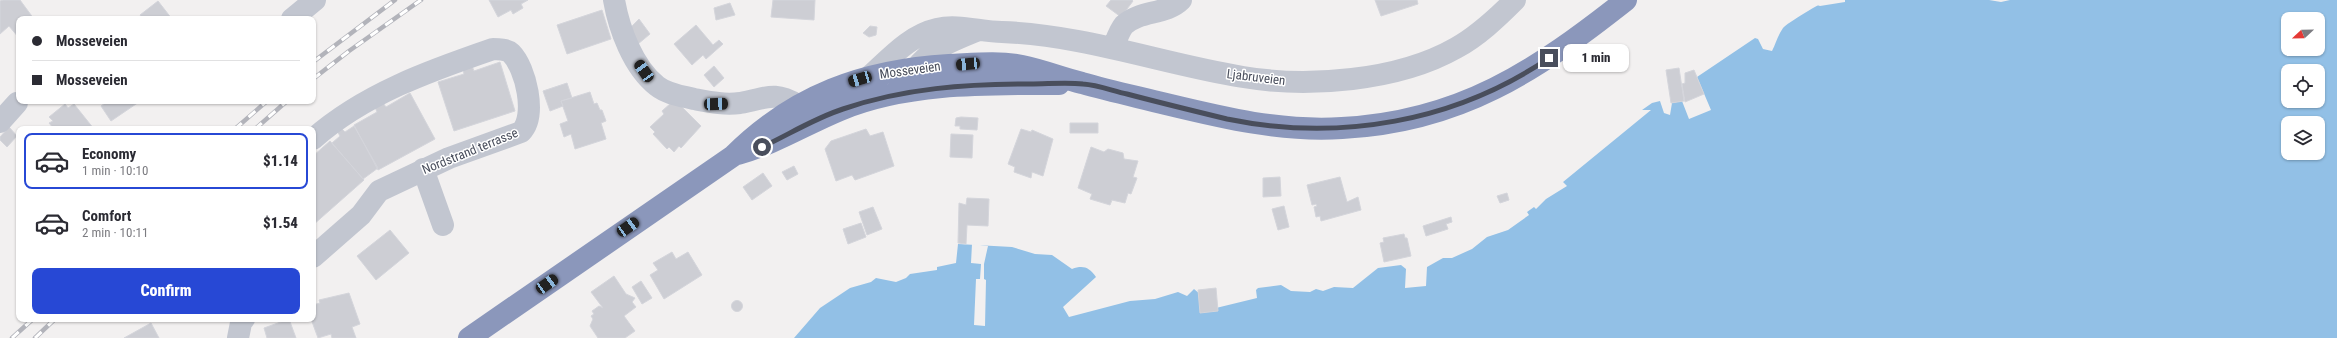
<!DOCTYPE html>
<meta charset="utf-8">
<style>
:root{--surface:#fff;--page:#f7f7f7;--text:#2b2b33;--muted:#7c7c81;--line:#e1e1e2;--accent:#2748d5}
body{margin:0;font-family:"Roboto Condensed",sans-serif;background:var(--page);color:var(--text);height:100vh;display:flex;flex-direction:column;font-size:15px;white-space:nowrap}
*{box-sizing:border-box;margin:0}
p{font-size:13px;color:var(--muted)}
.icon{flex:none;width:22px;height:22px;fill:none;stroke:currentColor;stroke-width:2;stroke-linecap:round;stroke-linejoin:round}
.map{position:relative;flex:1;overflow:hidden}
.details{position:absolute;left:16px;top:126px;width:300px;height:196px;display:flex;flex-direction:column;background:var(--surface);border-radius:8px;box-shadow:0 1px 3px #0004}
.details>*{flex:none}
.banner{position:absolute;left:16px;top:16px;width:300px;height:88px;border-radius:8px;box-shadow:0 1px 3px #0004;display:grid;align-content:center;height:88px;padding:0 16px;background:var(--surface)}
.needle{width:26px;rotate:248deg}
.tools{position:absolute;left:2281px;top:12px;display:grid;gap:8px}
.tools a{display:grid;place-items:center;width:44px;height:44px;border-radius:8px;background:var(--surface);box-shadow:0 1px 3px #0004;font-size:20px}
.end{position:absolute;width:18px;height:18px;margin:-9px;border:5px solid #494e5c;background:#fff;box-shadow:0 0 0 2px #fff}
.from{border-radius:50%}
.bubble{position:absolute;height:28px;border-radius:8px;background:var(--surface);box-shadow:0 1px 3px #0004;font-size:13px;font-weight:800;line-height:28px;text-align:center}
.car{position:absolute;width:12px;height:24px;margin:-12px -6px;border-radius:5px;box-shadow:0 0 3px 1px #0007;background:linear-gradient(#222 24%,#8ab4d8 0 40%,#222 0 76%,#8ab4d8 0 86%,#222 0)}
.banner b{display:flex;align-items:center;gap:14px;height:38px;font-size:15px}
.banner b+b{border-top:1px solid var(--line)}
.banner i{width:10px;height:10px;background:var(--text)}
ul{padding:7px 0 0;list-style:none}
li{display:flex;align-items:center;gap:12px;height:56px;margin:0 8px 6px;padding:0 8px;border:2px solid transparent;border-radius:8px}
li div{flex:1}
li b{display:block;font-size:15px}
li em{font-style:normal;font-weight:800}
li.selected{border-color:var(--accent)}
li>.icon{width:36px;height:36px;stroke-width:1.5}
.action{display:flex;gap:8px;margin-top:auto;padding:8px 16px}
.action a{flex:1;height:46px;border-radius:8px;background:var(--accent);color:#fff;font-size:16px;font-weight:800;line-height:46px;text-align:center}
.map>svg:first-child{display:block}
.water{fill:#92c0e6;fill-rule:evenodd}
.pier{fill:#f2f0f0}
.building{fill:#cdced4;stroke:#d4d5db}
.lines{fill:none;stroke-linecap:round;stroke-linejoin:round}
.minor{stroke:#c2c6d0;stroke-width:22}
.highway{stroke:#8b97bb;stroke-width:22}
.rail-casing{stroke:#b2b3ba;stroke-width:4.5}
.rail{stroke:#fff;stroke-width:3;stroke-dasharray:9;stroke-linecap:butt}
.route{stroke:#494e5c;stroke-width:5}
.labels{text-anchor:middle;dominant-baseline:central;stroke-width:3;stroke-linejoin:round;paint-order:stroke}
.street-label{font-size:13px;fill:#494e5c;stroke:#fff}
</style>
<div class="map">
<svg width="2337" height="338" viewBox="0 0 2337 338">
<rect width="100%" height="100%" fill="#f2f0f0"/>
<path class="water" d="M1828,0h161l12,2 9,-2h327v338h-1543l26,-30 30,-20 21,-6 5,-4 20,4 10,-4 4,-4 27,-4v-3l19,-4 2,-19 54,3 23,7 17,1 20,14c11,-4 17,-2 24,8l-33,30 6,10 61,-16 25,-2 23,-7 9,4 7,-7 22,19 41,-10 -1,-8 2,-2 23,-3 10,6 19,1 6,-3 7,2 11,-4 19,1 25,-20 23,-3 5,4 -1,19 21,-2 1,-19 16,-9h9l20,-9 15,-12 21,-7 21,-15 -2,-3 7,-5 2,2 10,-10 21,-13 -4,-4 88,-72h-9l10,-7 8,-2 4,12 6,2 2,-12 10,-2 7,18 22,-9 -14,-33 58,-39 3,1 5,10 9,2c4,-8 6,-16 11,-23 4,-5 38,-25 45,-28zM2288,19h30v30h-30zM2288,71h30v30h-30zM2288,123h30v30h-30z"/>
<path class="pier" d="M1823,0h22v2l-25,4 -6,-2z
M972,244l16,2 -4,18v15l2,1 -1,46 -11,-1 2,-46h4l1,-15 -10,-1z"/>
<path class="building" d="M3,0h17l14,19h-15v19l-10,-12 -9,8v-33z
M489,0h39l-7,4 2,4 -10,6 -2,-4 -13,7z
M773,0h42l-1,20 -43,-3z
M1111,0h21l1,1 -12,16 -15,-11z
M1375,0h42l1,4 -37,12z
M158,1l14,18h-29l-3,-4z
M730,3l5,12 -19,5 -2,-12z
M602,10l9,29 -44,15 -10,-29z
M639,19l11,15 -12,10 -8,-16z
M696,25l17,20 6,-5 4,4 -17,15 -3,-4 -11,10 -18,-21z
M870,26l7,1 -1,8 -7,2 -6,-4z
M500,62l15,49 -61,20 -16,-49 26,-8 -1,-5 9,-3 2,5z
M714,66l10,12 -10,9 -10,-12z
M1679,68l5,33 -13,2 -5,-33z
M1694,70l10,24 -19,8 -3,-18 3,-1v-10z
M567,83l5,15 -11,3 2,5 -13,5 -7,-20z
M590,92l4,12 3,-1 3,7h2l4,11 -5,2 5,16 -31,10 -4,-15 -7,3 -4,-13 8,-3 -7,-20z
M410,93l25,46 -57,31 -24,-45 23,-13 -2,-5 8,-4 3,4z
M108,101h31v1l-28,19 -10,-15z
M677,102l24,24 -20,22 -2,-2 -5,6 -5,-5 -2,2 -14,-15 2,-2 -5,-5 14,-13 -2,-3 9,-8 2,2z
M65,104l3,4 6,-4 20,25h-40l-5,-6 4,-2 -4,-4z
M961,117l17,1 -1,12 -17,-1v-3h-5l1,-8z
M1070,123h28v10h-28z
M354,126l24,42 -15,11 -31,-36 8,-7 -3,-5 4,-3 4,4z
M9,127l8,9 -10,11 -7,-7v-3z
M866,129l4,7 13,-4 11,34 -39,14 -3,-5 -16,6 -11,-32 6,-8z
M1021,129l10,3 1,-2 21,9 -10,37 -11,-4 -1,6 -17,-6 1,-5 -7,-3z
M951,134l22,1 -1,23 -22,-1z
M330,141l34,39 -51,45v-69z
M1091,147l13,5 4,-3 15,4 1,6 14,2 -5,16 4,1 -6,16 -3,-1 -3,10 -13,-3 -2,5 -20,-6 2,-5 -14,-6z
M794,166l4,8 -11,6 -5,-8z
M763,173l9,13 -20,14 -9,-13z
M1280,177l1,19 -18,1v-19z
M1340,177l7,25 11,-5 3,13 -40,11 -1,-5 -4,1 -2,-10 3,-1 -1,-2 -4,1 -5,-20z
M1507,193l2,7 -9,3 -3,-7z
M967,198l22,1 -1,27 -21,-1 -1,19 -8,-1 1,-40 7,2z
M1284,206l5,21 -11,3 -6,-21z
M873,207l9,22 -15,6 -8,-23z
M1451,217l1,5 -6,2 2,5 -22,7 -3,-10z
M861,223l5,14 -18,7 -5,-15z
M390,230l19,23 -33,27 -19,-24z
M1404,234l1,4h2l4,18 -27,6 -4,-19 4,-1 -1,-4z
M672,252l4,7 12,-7 14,23 -38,24 -14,-24 8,-5 -5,-7z
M614,276l12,18 9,4 -3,4 4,5 -12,9 11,15 -10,7h-27l-8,-12 3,-7 -2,-3 3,-2 -2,-3 7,-5 4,2 -12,-16z
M641,281l11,17 -10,6 -10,-17z
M1216,288l2,23 -18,2 -2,-23z
M349,293l11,31 -8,3 4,11h-24l-1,-4 -13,4 -7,-19h2v-14l7,-2 -1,-3z
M731.5 306a5.5 5.5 0 1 1 11 0a5.5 5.5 0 1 1-11 0Z
M289,319l7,19h-29l-3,-10z
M151,323l8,15h-35z"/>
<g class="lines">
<path class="minor" d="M614,0c5,29 19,67 43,86 10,8 25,10 37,13 16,3 30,6 46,4 26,-4 32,-13 58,2
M292,19l23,-19
M1113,48c3,-7 6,-17 11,-23 16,-15 42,-10 57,-25
M870,76c20,-18 40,-41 67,-47 21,-5 44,3 65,3 83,3 161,32 241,45 65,11 155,4 213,-29 22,-12 41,-30 59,-48
M909,80c14,-29 38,-37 67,-49
M0,122l17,-19
M313,139c51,-45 116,-68 180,-90 6,0 13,0 18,4 15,15 26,63 10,79l-72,26 -70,33 -18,24 -48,42
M423,169l20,56
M238,338l3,-15 3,-4"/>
<path class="highway" d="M738,154c36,-10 68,-30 102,-44 67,-28 149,-26 219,-26
M469,338l264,-182c61,-61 131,-86 216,-91 24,-1 49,-4 73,1 20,4 40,12 60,17 28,8 56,14 84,21 58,14 116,28 176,24 118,-6 194,-57 284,-128"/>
<defs>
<path id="rail" d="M313,62l82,-62
M313,79l36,-28 72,-51
M235,129l32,-28
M255,129l32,-28
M12,338l21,-19
M35,338l20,-19"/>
</defs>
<use href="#rail" class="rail-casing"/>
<use href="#rail" class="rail"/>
</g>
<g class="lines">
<path class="route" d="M762,147c26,-12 53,-29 81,-38 61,-21 124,-25 187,-25 18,0 36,-2 53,0 15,1 30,7 44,10 34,9 67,17 100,25 112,23 228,3 322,-61"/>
</g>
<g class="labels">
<g class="street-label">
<text transform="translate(910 70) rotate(-8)">Mosseveien</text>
<text transform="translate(1256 77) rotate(7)">Ljabruveien</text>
<text transform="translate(470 151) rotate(-22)">Nordstrand terrasse</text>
</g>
</g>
</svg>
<div class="tools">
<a><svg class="needle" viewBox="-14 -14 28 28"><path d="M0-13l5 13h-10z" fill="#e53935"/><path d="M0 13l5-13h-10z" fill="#7c7c81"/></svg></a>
<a><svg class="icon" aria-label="locate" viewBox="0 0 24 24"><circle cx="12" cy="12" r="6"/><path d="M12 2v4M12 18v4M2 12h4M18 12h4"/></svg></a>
<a><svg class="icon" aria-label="layers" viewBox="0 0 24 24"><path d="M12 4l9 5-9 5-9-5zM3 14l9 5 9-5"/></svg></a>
</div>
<i class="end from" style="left:762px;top:147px"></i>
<i class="end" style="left:1549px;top:58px"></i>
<div class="bubble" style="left:1563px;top:44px;width:66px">1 min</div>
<i class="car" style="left:968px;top:64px;rotate:265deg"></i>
<i class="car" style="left:644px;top:71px;rotate:325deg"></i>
<i class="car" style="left:860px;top:79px;rotate:254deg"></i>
<i class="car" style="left:716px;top:104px;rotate:88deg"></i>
<i class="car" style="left:628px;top:227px;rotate:55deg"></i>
<i class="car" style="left:547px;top:284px;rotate:55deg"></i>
<div class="banner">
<b><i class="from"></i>Mosseveien</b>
<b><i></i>Mosseveien</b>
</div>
<section class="details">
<ul>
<li class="selected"><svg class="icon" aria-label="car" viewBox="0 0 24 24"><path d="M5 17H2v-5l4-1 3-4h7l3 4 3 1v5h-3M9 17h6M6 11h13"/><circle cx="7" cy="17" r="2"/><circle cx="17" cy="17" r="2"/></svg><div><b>Economy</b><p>1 min · 10:10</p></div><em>$1.14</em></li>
<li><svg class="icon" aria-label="car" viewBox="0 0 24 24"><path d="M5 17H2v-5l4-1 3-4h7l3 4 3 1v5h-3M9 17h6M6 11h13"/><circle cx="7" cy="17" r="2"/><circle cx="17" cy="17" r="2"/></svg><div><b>Comfort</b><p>2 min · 10:11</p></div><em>$1.54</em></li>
</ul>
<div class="action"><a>Confirm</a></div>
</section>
</div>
